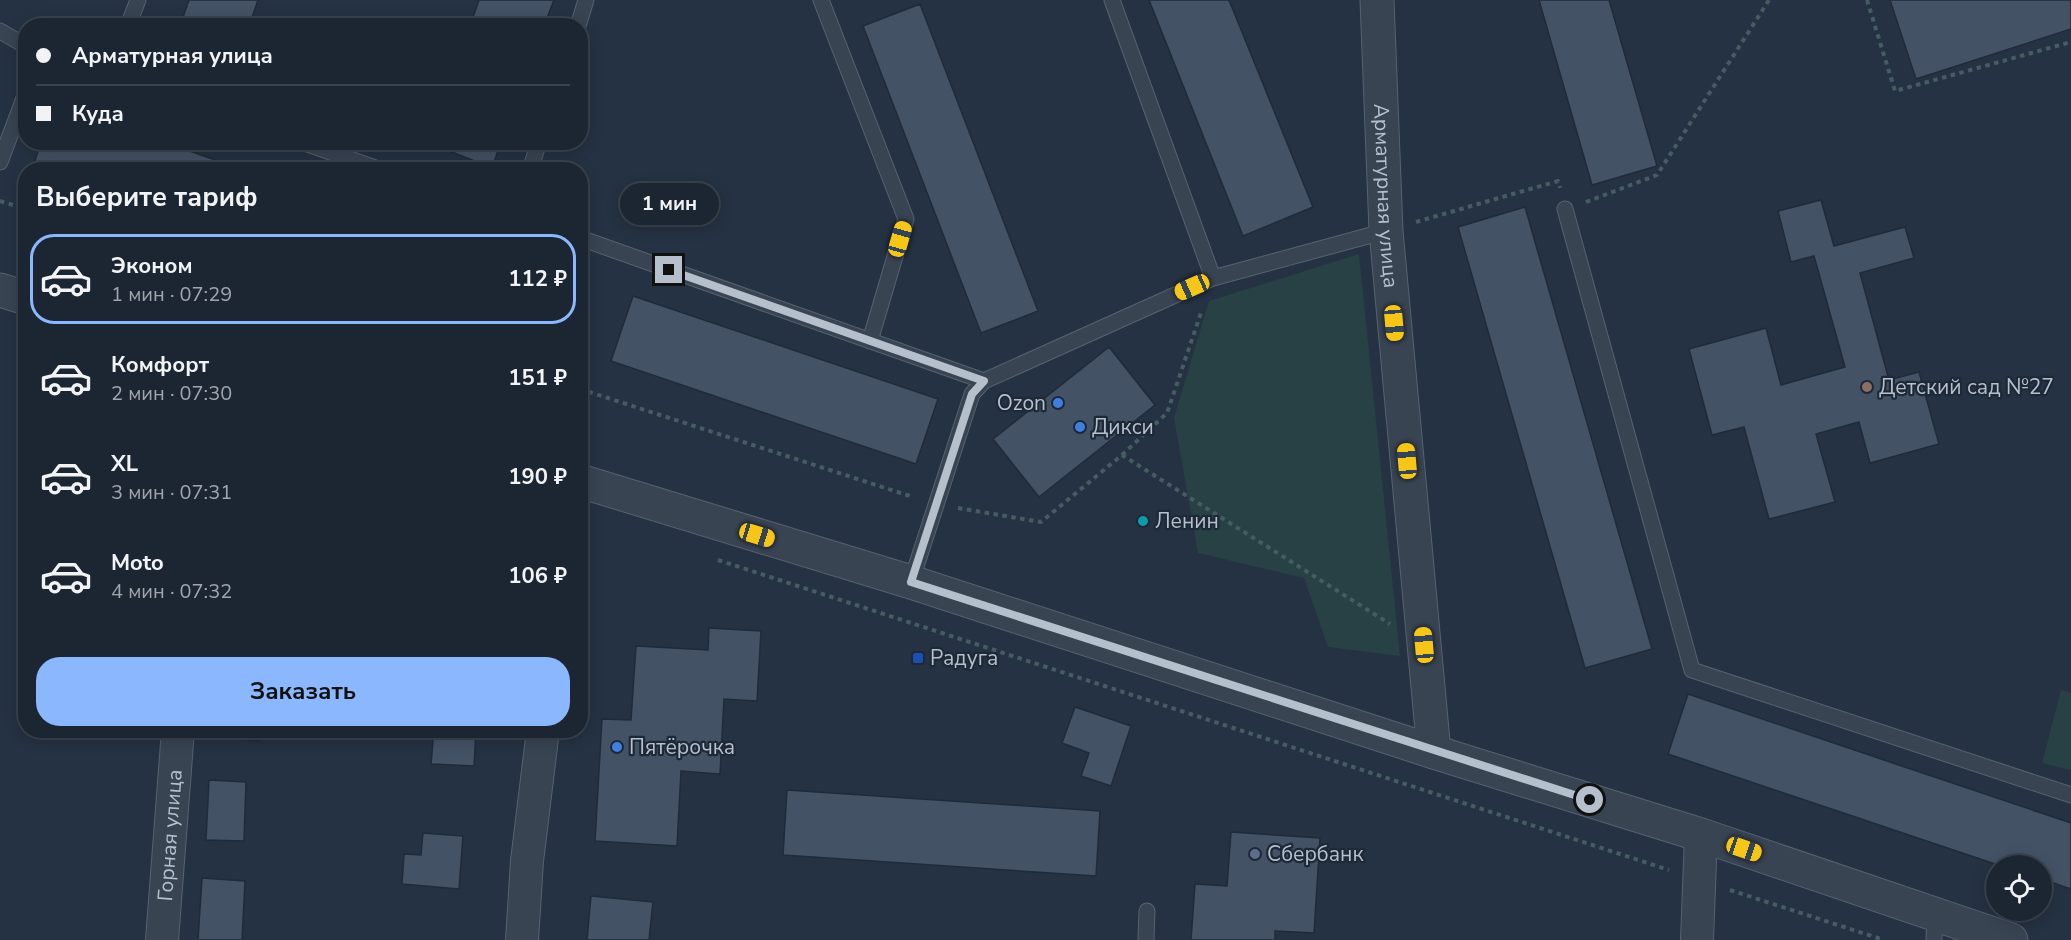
<!DOCTYPE html>
<html lang="ru">
<meta charset="utf-8">
<style>
:root{--surface:#1c2632;--page:#29323e;--text:#f1f3f6;--muted:#a0a5ac;--line:#3a434d;--accent:#8ab7fe}
body{margin:0;font-family:"Nunito Sans",sans-serif;background:var(--page);color:var(--text);height:100vh;display:flex;flex-direction:column;font-size:22px;white-space:nowrap}
*{box-sizing:border-box;margin:0}
p{font-size:20px;color:var(--muted)}
.icon{flex:none;width:33px;height:33px;fill:none;stroke:currentColor;stroke-width:2;stroke-linecap:round;stroke-linejoin:round}
.map{position:relative;flex:1;overflow:hidden}
.drawer{position:absolute;left:18px;top:162px;width:570px;height:576px;display:flex;flex-direction:column;background:var(--surface);border-radius:24px;box-shadow:0 3px 15px #0003,0 0 0 2px var(--line)}
.drawer>*{flex:none}
.guide{position:absolute;left:18px;top:18px;width:570px;height:132px;border-radius:24px;box-shadow:0 3px 15px #0003,0 0 0 2px var(--line);display:grid;align-content:center;height:132px;padding:0 18px;background:var(--surface)}
.buttons{position:absolute;left:1986px;top:855px;display:grid;gap:12px}
.buttons a{display:grid;place-items:center;width:66px;height:66px;border-radius:50%;background:var(--surface);box-shadow:0 3px 15px #0003,0 0 0 2px var(--line);font-size:30px}
.end{position:absolute;width:27px;height:27px;margin:-14px;border:8px solid #b6bfcc;background:#111;box-shadow:0 0 0 3px #111}
.from{border-radius:50%}
.bubble{position:absolute;height:42px;border-radius:21px;background:var(--surface);box-shadow:0 3px 15px #0003,0 0 0 2px var(--line);font-size:20px;font-weight:700;line-height:42px;text-align:center}
.car{position:absolute;width:18px;height:36px;margin:-18px -9px;border-radius:8px;box-shadow:0 0 4px 2px #0007;background:linear-gradient(#f5c518 24%,#345 0 40%,#f5c518 0 76%,#345 0 86%,#f5c518 0)}
.guide b{display:flex;align-items:center;gap:21px;height:57px;font-size:22px}
.guide b+b{border-top:2px solid var(--line)}
.guide i{width:15px;height:15px;background:var(--text)}
ul{padding:0;list-style:none}
li{display:flex;align-items:center;gap:18px;height:90px;margin:0 12px 9px;padding:0 6px;border:3px solid transparent;border-radius:24px}
li div{flex:1}
li b{display:block;font-size:22px}
li em{font-style:normal;font-weight:700}
li.on{border-color:var(--accent)}
li>.icon{width:54px;height:54px;stroke-width:1.5}
h2{padding:0 18px;font-size:27px;line-height:72px}
.primary-button{display:flex;gap:12px;margin-top:auto;padding:12px 18px}
.primary-button a{flex:1;height:69px;border-radius:24px;background:var(--accent);color:#111;font-size:24px;font-weight:700;line-height:69px;text-align:center}
.map>svg:first-child{display:block}
.green{fill:#274144}
.building{fill:#435265;stroke:#202b3a;stroke-width:1.5}
.lines{fill:none;stroke-linecap:round;stroke-linejoin:round}
.service-casing{stroke:#576270;stroke-width:17}
.minor-casing{stroke:#576270;stroke-width:34}
.tertiary-casing{stroke:#576270;stroke-width:35}
.path{stroke:#455d60;stroke-width:4;stroke-dasharray:4.5 4.5;stroke-linecap:butt}
.service{stroke:#394453;stroke-width:15}
.minor{stroke:#394453;stroke-width:32}
.tertiary{stroke:#394453;stroke-width:33}
.route{stroke:#b6bfcc;stroke-width:8}
.education-dot{fill:#8d6e63;stroke:#1e2938;stroke-width:2}
.shop-dot{fill:#3f7fe0;stroke:#1e2938;stroke-width:2}
.culture-dot{fill:#0f9aa8;stroke:#1e2938;stroke-width:2}
.transit-dot{fill:#1a4fb4;stroke:#1e2938;stroke-width:2}
.service-dot{fill:#5c6f8a;stroke:#1e2938;stroke-width:2}
.labels{text-anchor:middle;dominant-baseline:central;stroke-width:4.5;stroke-linejoin:round;paint-order:stroke}
.street-label{font-size:21px;fill:#b6bfcc;stroke:#1e2938}
.poi-label{font-size:21px;fill:#b6bfcc;stroke:#1e2938;text-anchor:start}
</style>
<div class="map">
<svg width="2071" height="940" viewBox="0 0 2071 940">
<rect width="100%" height="100%" fill="#253243"/>
<path class="green" d="M1359,254l41,402 -72,-9 -24,-69 -106,-25 -24,-135 35,-117z
M2061,690l10,3v77l-29,-7z"/>
<path class="building" d="M189,0h69l-9,26h-69z
M479,0h75l-10,26h-74z
M1149,0h80l84,207 -70,29z
M1539,0h70l48,166 -65,19z
M1890,0h181v29l-155,50z
M920,4l118,307 -57,22 -118,-307z
M41,142h123l80,28h-203l-8,-3z
M427,142h74l-9,26z
M1821,200l13,46 71,-19 9,31 -54,15 29,107 30,-8 20,72 -69,19 -11,-41 -43,12 19,68 -66,17 -25,-92 -32,8 -23,-86 77,-21 15,57 64,-18 -31,-111 -23,6 -13,-51z
M1525,207l127,442 -67,19 -127,-441z
M633,296l305,103 -22,65 -305,-103z
M1109,347l46,58 -116,92 -46,-58z
M709,628l52,3 -4,70 -33,-2 -4,75 -39,-3 -4,75 -82,-5 7,-122 29,1 5,-74 72,4z
M1688,694l383,129v66l-29,-10v-13h-41l-333,-112z
M1075,707l56,19 -20,60 -30,-10 8,-23 -27,-10z
M219,730h43l-2,11 -42,-4z
M434,730h42l-2,36 -43,-2z
M209,780l37,2 -2,59 -38,-1z
M787,790l313,21 -4,65 -313,-21z
M1231,832l89,6 -6,95 -39,-2v9h-84l4,-56 32,2z
M423,833l40,3 -4,53 -57,-5 2,-30 17,1z
M202,878l43,3 -3,59h-44z
M591,896l62,6 -4,38h-62z"/>
<g class="lines">
<defs>
<path id="service" d="M821,0l85,219 -36,122
M1112,0l101,278 173,-47
M128,26l10,-26
M578,26l8,-26
M0,31l26,15
M302,142l79,28
M0,162l26,-69
M530,170l9,-28
M1565,209l127,461 379,125
M580,238l404,143
M911,582l61,-188 12,-13 229,-103
M1146,940l1,-29
M1934,940l1,-26"/>
<g id="minor">
<path id="s1" d="M162,940l16,-210"/>
<path d="M522,940l5,-79 16,-131"/>
<path d="M1697,940l4,-105"/>
</g>
<g id="tertiary">
<path id="s2" d="M1377,0l9,231 48,521"/>
<path d="M0,290l26,8"/>
<path d="M580,481l331,101 523,170 267,83 310,105"/>
</g>
</defs>
<use href="#service" class="service-casing"/>
<use href="#minor" class="minor-casing"/>
<use href="#tertiary" class="tertiary-casing"/>
<path class="path" d="M1867,0l28,91 176,-49
M0,201l26,8
M1586,202l71,-27 112,-175
M1416,222l142,-41 2,7
M580,389l333,108
M1122,455l45,-42 35,-103
M958,508l83,14 81,-67 268,169
M718,560l951,310
M1730,890l154,50"/>
<use href="#service" class="service"/>
<use href="#minor" class="minor"/>
<use href="#tertiary" class="tertiary"/>
</g>
<g class="lines">
<path class="route" d="M669,270l315,111 -12,13 -61,188 679,218"/>
</g>
<circle class="education-dot" cx="1867" cy="387" r="6"/>
<g class="shop-dot">
<circle cx="1058" cy="403" r="6"/>
<circle cx="1080" cy="427" r="6"/>
<circle cx="617" cy="747" r="6"/>
</g>
<circle class="culture-dot" cx="1143" cy="521" r="6"/>
<rect class="transit-dot" x="912" y="652" width="12" height="12" rx="3"/>
<circle class="service-dot" cx="1255" cy="854" r="6"/>
<g class="labels">
<g class="street-label">
<text stroke="none"><textPath href="#s2" startOffset="196">Арматурная улица</textPath></text>
<text stroke="none"><textPath href="#s1" startOffset="105">Горная улица</textPath></text>
</g>
<g class="poi-label">
<text x="1879" y="387">Детский сад №27</text>
<text x="1046" y="403" text-anchor="end">Ozon</text>
<text x="1092" y="427">Дикси</text>
<text x="1155" y="521">Ленин</text>
<text x="930" y="658">Радуга</text>
<text x="629" y="747">Пятёрочка</text>
<text x="1267" y="854">Сбербанк</text>
</g>
</g>
</svg>
<div class="buttons">
<a><svg class="icon" aria-label="locate" viewBox="0 0 24 24"><circle cx="12" cy="12" r="6"/><path d="M12 2v4M12 18v4M2 12h4M18 12h4"/></svg></a>
</div>
<i class="end from" style="left:1590px;top:800px"></i>
<i class="end" style="left:669px;top:270px"></i>
<div class="bubble" style="left:620px;top:183px;width:99px">1 мин</div>
<i class="car" style="left:900px;top:239px;rotate:16deg"></i>
<i class="car" style="left:1192px;top:287px;rotate:246deg"></i>
<i class="car" style="left:1394px;top:323px;rotate:175deg"></i>
<i class="car" style="left:1407px;top:461px;rotate:355deg"></i>
<i class="car" style="left:757px;top:535px;rotate:107deg"></i>
<i class="car" style="left:1424px;top:645px;rotate:355deg"></i>
<i class="car" style="left:1744px;top:849px;rotate:109deg"></i>
<div class="guide">
<b><i class="from"></i>Арматурная улица</b>
<b><i></i>Куда</b>
</div>
<section class="drawer">
<h2>Выберите тариф</h2>
<ul>
<li class="on"><svg class="icon" aria-label="car" viewBox="0 0 24 24"><path d="M5 17H2v-5l4-1 3-4h7l3 4 3 1v5h-3M9 17h6M6 11h13"/><circle cx="7" cy="17" r="2"/><circle cx="17" cy="17" r="2"/></svg><div><b>Эконом</b><p>1 мин · 07:29</p></div><em>112 ₽</em></li>
<li><svg class="icon" aria-label="car" viewBox="0 0 24 24"><path d="M5 17H2v-5l4-1 3-4h7l3 4 3 1v5h-3M9 17h6M6 11h13"/><circle cx="7" cy="17" r="2"/><circle cx="17" cy="17" r="2"/></svg><div><b>Комфорт</b><p>2 мин · 07:30</p></div><em>151 ₽</em></li>
<li><svg class="icon" aria-label="car" viewBox="0 0 24 24"><path d="M5 17H2v-5l4-1 3-4h7l3 4 3 1v5h-3M9 17h6M6 11h13"/><circle cx="7" cy="17" r="2"/><circle cx="17" cy="17" r="2"/></svg><div><b>XL</b><p>3 мин · 07:31</p></div><em>190 ₽</em></li>
<li><svg class="icon" aria-label="car" viewBox="0 0 24 24"><path d="M5 17H2v-5l4-1 3-4h7l3 4 3 1v5h-3M9 17h6M6 11h13"/><circle cx="7" cy="17" r="2"/><circle cx="17" cy="17" r="2"/></svg><div><b>Moto</b><p>4 мин · 07:32</p></div><em>106 ₽</em></li>
</ul>
<div class="primary-button"><a>Заказать</a></div>
</section>
</div>
